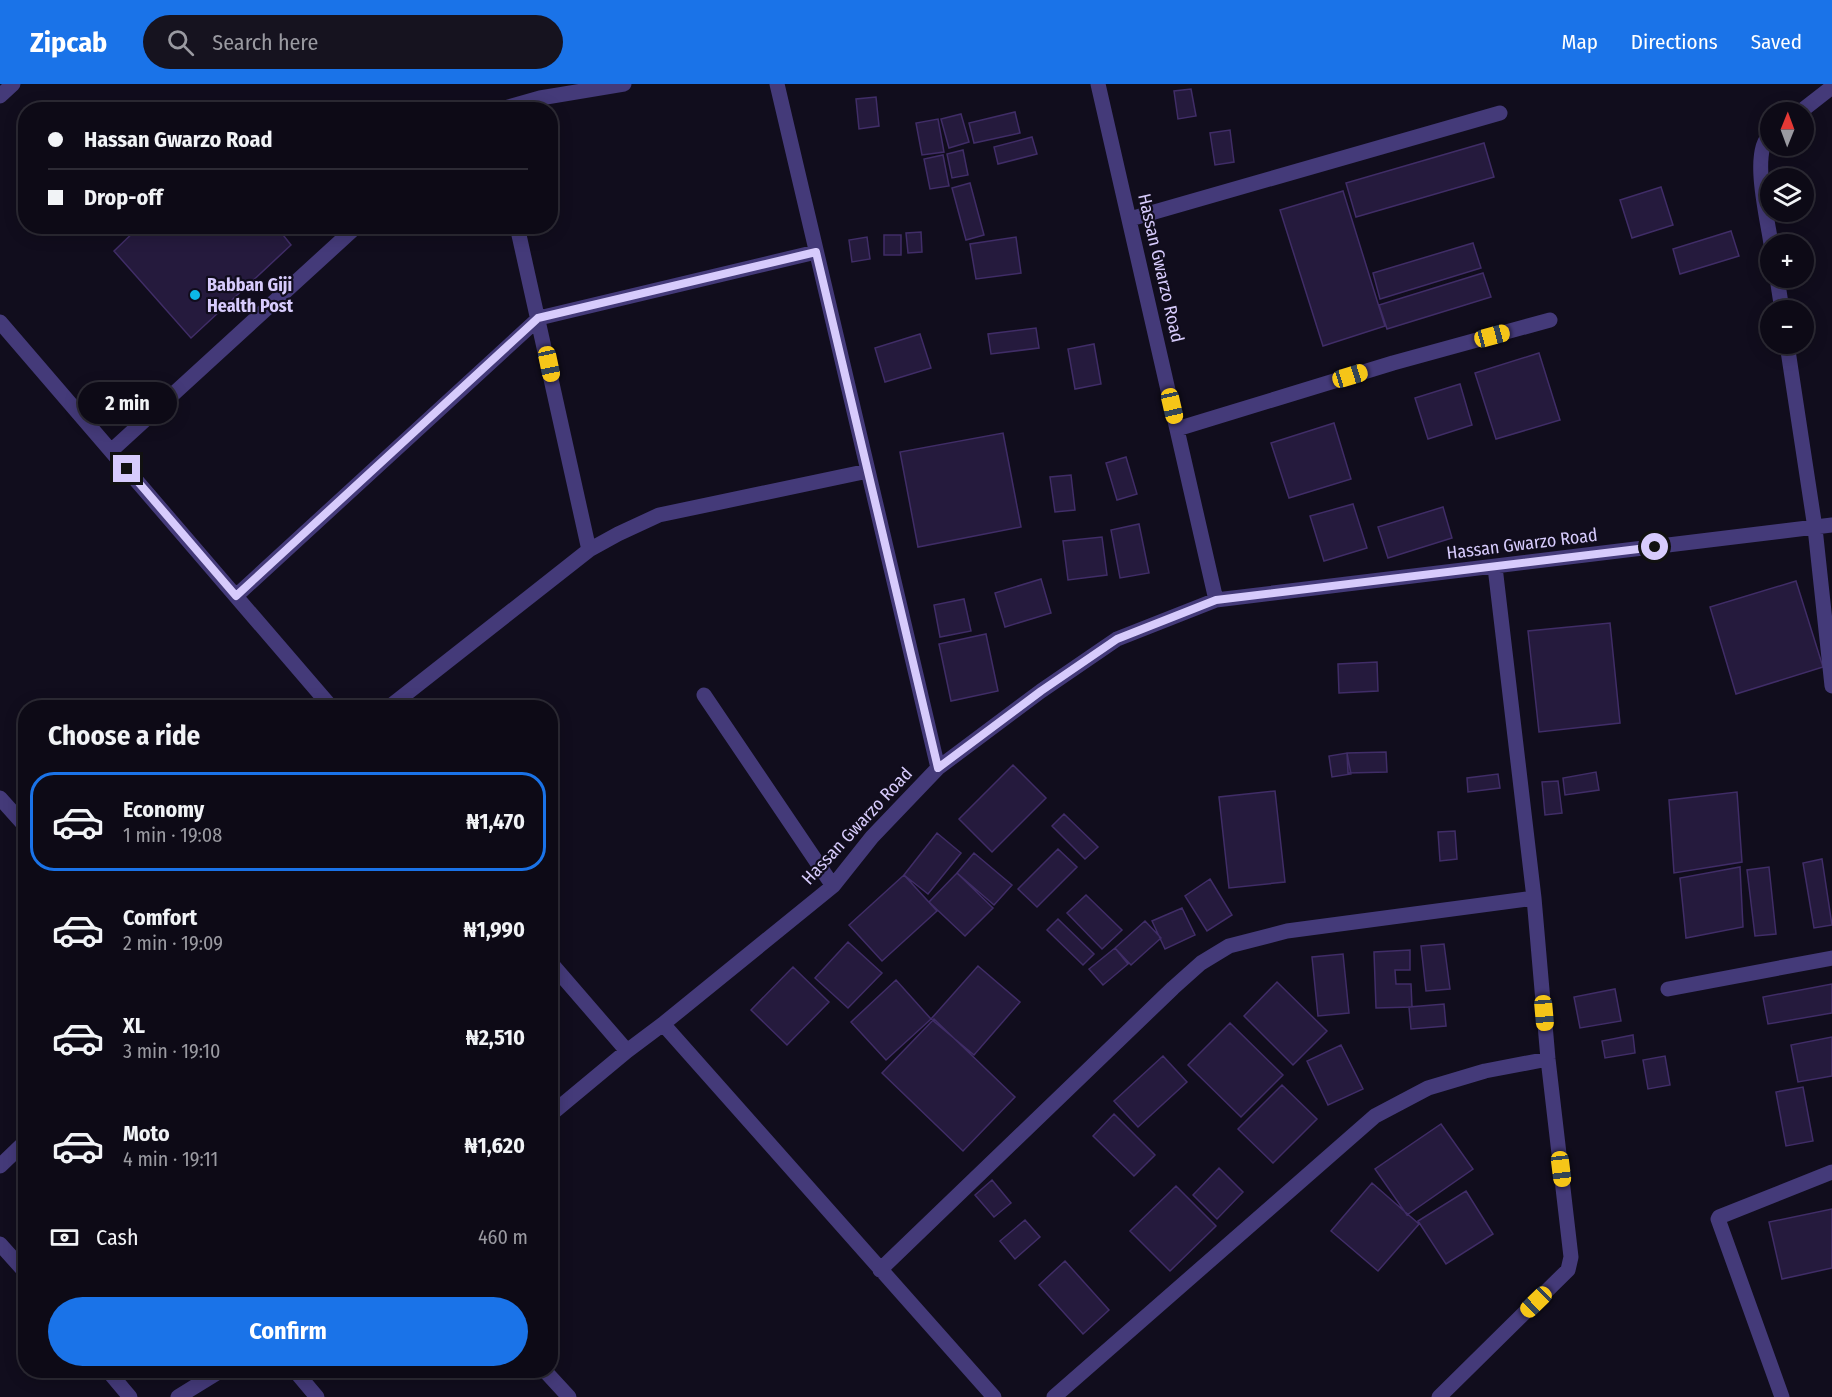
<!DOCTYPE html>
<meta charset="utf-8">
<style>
:root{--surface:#0d0a16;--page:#16131f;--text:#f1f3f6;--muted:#9a9aa1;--line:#2d2b35;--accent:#1a73e8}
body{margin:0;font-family:"Fira Sans Condensed",sans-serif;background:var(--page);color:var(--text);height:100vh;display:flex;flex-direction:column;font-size:22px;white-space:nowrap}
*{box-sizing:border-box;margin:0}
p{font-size:20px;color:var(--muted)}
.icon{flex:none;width:33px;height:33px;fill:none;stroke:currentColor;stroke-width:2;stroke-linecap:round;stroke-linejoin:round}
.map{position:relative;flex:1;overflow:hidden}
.sheet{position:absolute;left:18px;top:616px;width:540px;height:678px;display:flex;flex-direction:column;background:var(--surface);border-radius:24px;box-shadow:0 3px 15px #0003,0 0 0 2px var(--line)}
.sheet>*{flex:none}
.guide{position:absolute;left:18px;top:18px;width:540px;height:132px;border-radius:24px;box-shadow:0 3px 15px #0003,0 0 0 2px var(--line);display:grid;align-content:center;height:132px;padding:0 30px;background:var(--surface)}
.needle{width:39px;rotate:1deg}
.buttons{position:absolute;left:1760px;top:18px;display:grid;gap:12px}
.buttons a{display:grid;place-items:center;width:54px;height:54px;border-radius:50%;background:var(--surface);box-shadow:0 3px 15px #0003,0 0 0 2px var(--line);font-size:30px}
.end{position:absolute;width:27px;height:27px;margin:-14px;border:8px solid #d7cbfc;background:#111;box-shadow:0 0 0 3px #111}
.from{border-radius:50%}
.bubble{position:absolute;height:42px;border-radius:21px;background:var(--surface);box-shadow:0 3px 15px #0003,0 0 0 2px var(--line);font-size:20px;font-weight:700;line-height:42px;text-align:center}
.car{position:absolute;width:18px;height:36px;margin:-18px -9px;border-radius:8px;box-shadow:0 0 4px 2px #0007;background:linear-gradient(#f5c518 24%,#345 0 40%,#f5c518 0 76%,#345 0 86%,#f5c518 0)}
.guide b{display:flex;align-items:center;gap:21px;height:57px;font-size:22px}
.guide b+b{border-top:2px solid var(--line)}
.guide i{width:15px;height:15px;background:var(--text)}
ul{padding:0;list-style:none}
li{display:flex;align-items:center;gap:18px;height:99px;margin:0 12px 9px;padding:0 18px;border:3px solid transparent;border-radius:24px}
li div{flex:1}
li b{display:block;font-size:22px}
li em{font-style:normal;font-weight:700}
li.on{border-color:var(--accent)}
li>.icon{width:54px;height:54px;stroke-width:1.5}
h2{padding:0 30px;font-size:27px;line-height:72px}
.pay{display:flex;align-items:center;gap:15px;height:66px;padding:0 30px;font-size:22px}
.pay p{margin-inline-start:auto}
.button{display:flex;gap:12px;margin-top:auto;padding:12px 30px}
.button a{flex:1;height:69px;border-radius:36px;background:var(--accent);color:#fff;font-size:24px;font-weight:700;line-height:69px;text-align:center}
header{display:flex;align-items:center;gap:36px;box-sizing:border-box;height:84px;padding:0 30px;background:var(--accent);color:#fff}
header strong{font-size:28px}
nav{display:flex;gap:33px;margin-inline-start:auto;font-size:21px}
.search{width:420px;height:54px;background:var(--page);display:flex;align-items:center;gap:15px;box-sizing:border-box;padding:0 21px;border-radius:33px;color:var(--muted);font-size:22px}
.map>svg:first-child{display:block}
.building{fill:#251a3d;stroke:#402d67;stroke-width:1.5}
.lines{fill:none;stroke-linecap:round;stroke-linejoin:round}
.minor{stroke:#443a79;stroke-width:15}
.route{stroke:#d7cbfc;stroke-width:8}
.poi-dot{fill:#0cb7e7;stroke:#110d1d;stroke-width:2}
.labels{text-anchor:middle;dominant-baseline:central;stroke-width:4.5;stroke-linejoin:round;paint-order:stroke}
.street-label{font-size:18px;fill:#d7cbfc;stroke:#110d1d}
.poi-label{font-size:18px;font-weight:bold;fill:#d7cbfc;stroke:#110d1d;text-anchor:start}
</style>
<header>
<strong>Zipcab</strong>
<div class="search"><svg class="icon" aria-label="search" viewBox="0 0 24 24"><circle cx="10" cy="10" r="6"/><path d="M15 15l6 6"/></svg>Search here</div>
<nav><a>Map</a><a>Directions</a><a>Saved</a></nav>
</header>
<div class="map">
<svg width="1832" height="1313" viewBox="0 0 1832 1313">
<rect width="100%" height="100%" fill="#110d1d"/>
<path class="building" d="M1191,5l5,27 -18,3 -4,-28z
M876,13l3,29 -20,3 -3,-30z
M1015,28l5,21 -46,10 -5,-20z
M961,30l8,28 -20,6 -8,-29z
M938,35l6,33 -22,3 -6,-32z
M1230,46l4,32 -19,3 -5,-32z
M1032,53l5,17 -39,10 -4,-17z
M1484,59l10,34 -138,40 -10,-34z
M963,66l5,25 -16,3 -5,-24z
M943,71l6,31 -19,3 -6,-30z
M970,99l14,52 -18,5 -14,-52z
M1661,103l12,38 -41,13 -12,-38z
M1343,107l42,135 -62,20 -43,-136z
M140,142h136l15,19 -100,93 -77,-87z
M1731,147l8,25 -59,18 -7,-25z
M921,148l1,20 -14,1 -2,-20z
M884,151h17v20h-17z
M867,153l3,22 -18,3 -3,-22z
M1016,153l5,36 -45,6 -6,-35z
M1473,159l8,25 -101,31 -7,-26z
M1483,189l8,24 -104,32 -8,-24z
M1036,244l3,20 -48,6 -3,-20z
M920,250l11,34 -46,14 -10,-34z
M1094,260l7,40 -26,5 -7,-40z
M1539,269l21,67 -64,19 -21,-66z
M1460,300l12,41 -44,14 -13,-41z
M1334,339l17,56 -62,19 -18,-55z
M1003,349l18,94 -103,20 -18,-95z
M1126,373l11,37 -20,6 -11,-37z
M1071,391l4,35 -20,2 -5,-35z
M1353,420l14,44 -43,13 -14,-45z
M1443,423l9,31 -64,20 -10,-31z
M1139,440l10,49 -29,5 -9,-48z
M1102,453l5,38 -39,5 -5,-39z
M1041,495l10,34 -46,14 -10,-34z
M1796,497l27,86 -87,27 -26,-87z
M964,515l7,32 -31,6 -6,-32z
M1610,539l10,100 -81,9 -11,-101z
M986,550l12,57 -47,10 -12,-57z
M1377,578l1,29 -39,2 -1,-29z
M1386,668l1,20 -39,1 -1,-20z
M1347,669l4,21 -19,3 -3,-21z
M1013,681l33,33 -54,54 -33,-33z
M1596,688l3,18 -34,5 -2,-17z
M1498,690l2,14 -32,4 -1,-14z
M1558,697l4,32 -17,2 -3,-33z
M1275,707l10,91 -56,6 -10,-91z
M1737,708l5,70 -68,11 -5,-73z
M1064,730l34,33 -13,12 -33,-33z
M1455,747l2,28 -17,2 -2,-29z
M937,749l24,20 -33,41 -24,-19z
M1058,765l19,18 -40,40 -19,-18z
M974,769l38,32 -18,20 -37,-32z
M1822,775l10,66 -18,3 -11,-65z
M1740,783l3,60 -57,11 -6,-60z
M1769,783l7,67 -21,2 -8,-66z
M957,789l36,35 -28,28 -36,-34z
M904,791l33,36 -55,50 -33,-36z
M1210,795l22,36 -25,16 -22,-35z
M1086,811l36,35 -20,19 -35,-36z
M1182,824l13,27 -30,14 -13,-28z
M1058,835l36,35 -11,11 -36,-35z
M1145,837l16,17 -30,27 -16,-17z
M848,858l34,31 -34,35 -33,-30z
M1444,860l6,45 -24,2 -5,-45z
M1115,864l13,16 -25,21 -14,-16z
M1410,866v20h-15l1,14h15l1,23 -36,1 -2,-56z
M1343,870l6,59 -31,3 -6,-59z
M978,882l42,36 -46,53 -43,-36z
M793,883l36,35 -42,43 -36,-35z
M896,896l35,39 -45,41 -35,-38z
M1277,898l50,49 -34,34 -49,-49z
M1832,900v29l-64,11 -5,-27z
M1615,905l6,32 -41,7 -6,-31z
M1444,920l2,22 -35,3 -2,-22z
M934,935l81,78 -52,54 -81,-78z
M1230,939l53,52 -42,42 -53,-52z
M1633,951l2,18 -30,5 -3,-17z
M1832,953v39l-34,6 -7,-37z
M1341,961l22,44 -35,16 -21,-44z
M1163,972l24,26 -49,45 -24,-26z
M1665,972l5,29 -22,4 -5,-29z
M1282,1001l35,34 -44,44 -35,-34z
M1803,1003l10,54 -27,5 -10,-54z
M1114,1030l41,41 -21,21 -41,-40z
M1441,1040l32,45 -66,46 -32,-46z
M1219,1084l24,24 -26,27 -24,-24z
M992,1096l19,23 -17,14 -19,-22z
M1372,1099l47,41 -41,47 -47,-40z
M1176,1102l40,40 -46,45 -40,-40z
M1466,1107l27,43 -47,30 -28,-43z
M1832,1125v59l-50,11 -13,-57z
M1025,1136l15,17 -25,22 -15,-18z
M1065,1177l44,49 -26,24 -44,-49z"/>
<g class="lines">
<path class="minor" d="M777,0l161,684
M1098,0l118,516
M0,12l13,-12
M498,26l42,-12 84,-14
M1800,28l32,-25
M1770,51c-20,16 -2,86 1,109
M1130,135l370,-106
M517,142l72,324
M1777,194l5,32
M0,238l332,386
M1787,260l28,184 17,158
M1177,345l216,-66 157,-43
M111,367l246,-225
M236,512l303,-278 277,-66
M704,611l129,191
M388,624l201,-158 29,-16 41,-19 209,-44
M0,714l26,29
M550,878l77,89
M1668,905l164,-31
M663,940l331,373
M550,1031l77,-64 36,-27 170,-138 39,-49 66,-69 103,-77 76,-52 99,-39 616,-75
M0,1082l26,-25
M0,1160l26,29
M880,1186l293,-282 28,-25 28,-17 58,-15 247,-33
M108,1287l22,26
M295,1287l22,26
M545,1287l24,26
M178,1313l42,-26
M1054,1313l321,-281 53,-28 57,-17 63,-12
M1439,1313l129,-127 3,-13 -23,-198 -14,-161 -39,-331
M1782,1313l-64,-178 1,-2 113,-45"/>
</g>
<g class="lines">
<path class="route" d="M127,385l109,127 302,-278 278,-66 122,516 103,-77 76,-52 99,-39 439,-53"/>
</g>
<circle class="poi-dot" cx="195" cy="211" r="6"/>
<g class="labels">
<g class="street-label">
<text transform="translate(1161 184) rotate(77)">Hassan Gwarzo Road</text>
<text transform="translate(1522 460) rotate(-7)">Hassan Gwarzo Road</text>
<text transform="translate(857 742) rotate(-47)">Hassan Gwarzo Road</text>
</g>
<g class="poi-label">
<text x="207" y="201">Babban Giji<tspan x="207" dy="21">Health Post</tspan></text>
</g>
</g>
</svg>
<div class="buttons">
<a><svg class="needle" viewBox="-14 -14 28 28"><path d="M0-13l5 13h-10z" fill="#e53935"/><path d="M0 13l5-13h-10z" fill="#9a9aa1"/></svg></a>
<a><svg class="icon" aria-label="layers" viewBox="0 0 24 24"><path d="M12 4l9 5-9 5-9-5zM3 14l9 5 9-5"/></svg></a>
<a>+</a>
<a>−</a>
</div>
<i class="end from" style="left:1655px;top:463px"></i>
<i class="end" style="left:127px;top:385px"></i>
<div class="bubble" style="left:78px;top:298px;width:99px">2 min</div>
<i class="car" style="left:1492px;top:252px;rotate:75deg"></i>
<i class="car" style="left:549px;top:280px;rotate:168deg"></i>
<i class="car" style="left:1350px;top:292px;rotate:73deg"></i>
<i class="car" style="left:1172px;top:322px;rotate:167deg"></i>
<i class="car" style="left:1544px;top:929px;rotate:175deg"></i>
<i class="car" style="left:1561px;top:1085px;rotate:173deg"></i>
<i class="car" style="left:1536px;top:1218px;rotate:226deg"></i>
<div class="guide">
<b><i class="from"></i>Hassan Gwarzo Road</b>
<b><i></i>Drop-off</b>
</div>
<section class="sheet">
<h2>Choose a ride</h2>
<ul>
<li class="on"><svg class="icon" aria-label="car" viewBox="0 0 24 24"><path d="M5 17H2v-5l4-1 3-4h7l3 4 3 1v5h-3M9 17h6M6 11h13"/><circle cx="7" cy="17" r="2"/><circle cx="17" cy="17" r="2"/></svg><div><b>Economy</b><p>1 min · 19:08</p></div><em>₦1,470</em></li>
<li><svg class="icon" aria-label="car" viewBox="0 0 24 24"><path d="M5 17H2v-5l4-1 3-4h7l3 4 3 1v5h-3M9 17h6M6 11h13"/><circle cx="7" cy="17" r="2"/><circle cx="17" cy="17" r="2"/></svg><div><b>Comfort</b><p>2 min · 19:09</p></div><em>₦1,990</em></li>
<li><svg class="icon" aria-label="car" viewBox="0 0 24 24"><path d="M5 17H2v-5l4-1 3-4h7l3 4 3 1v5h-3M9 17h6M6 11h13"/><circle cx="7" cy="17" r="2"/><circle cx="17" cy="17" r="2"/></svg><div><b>XL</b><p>3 min · 19:10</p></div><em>₦2,510</em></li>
<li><svg class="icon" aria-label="car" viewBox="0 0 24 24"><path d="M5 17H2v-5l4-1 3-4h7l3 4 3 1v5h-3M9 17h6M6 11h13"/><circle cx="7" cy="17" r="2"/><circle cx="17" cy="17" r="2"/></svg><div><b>Moto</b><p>4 min · 19:11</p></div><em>₦1,620</em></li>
</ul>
<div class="pay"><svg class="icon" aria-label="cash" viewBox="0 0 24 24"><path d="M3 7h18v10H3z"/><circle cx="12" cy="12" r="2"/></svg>Cash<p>460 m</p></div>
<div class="button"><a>Confirm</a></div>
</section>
</div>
